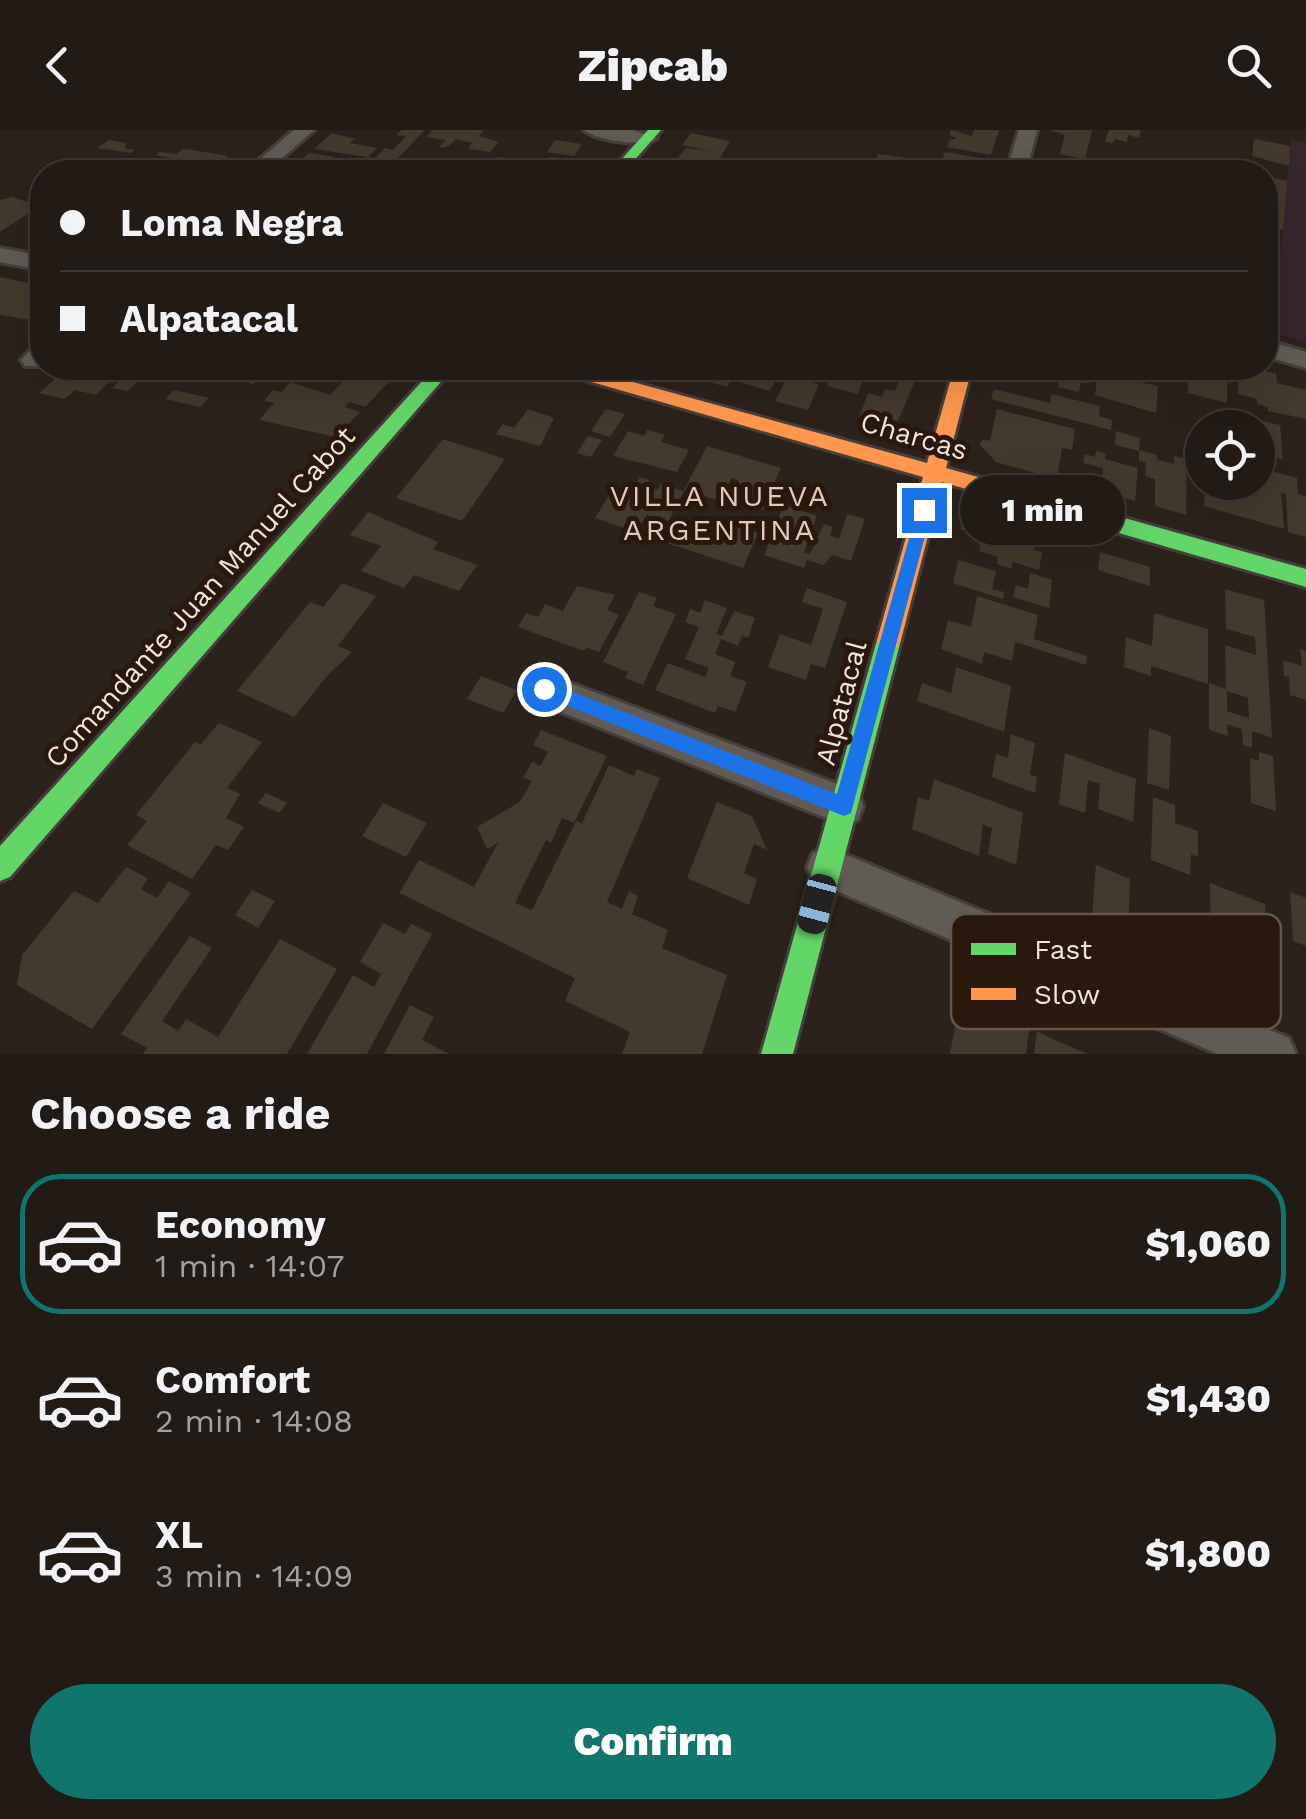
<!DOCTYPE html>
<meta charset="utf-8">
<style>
:root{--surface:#211a15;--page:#29231e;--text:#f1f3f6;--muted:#a2a1a0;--line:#3e3834;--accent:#0f766e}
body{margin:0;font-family:"Work Sans",sans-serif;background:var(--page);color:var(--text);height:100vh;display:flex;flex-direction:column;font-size:38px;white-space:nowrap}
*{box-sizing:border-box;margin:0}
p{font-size:32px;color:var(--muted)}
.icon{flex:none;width:55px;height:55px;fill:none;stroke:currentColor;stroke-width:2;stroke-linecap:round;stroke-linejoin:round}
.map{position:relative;height:924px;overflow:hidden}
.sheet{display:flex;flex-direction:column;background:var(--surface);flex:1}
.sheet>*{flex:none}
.banner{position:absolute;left:30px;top:30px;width:1248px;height:220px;border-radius:40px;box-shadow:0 10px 40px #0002,0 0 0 2px var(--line);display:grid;align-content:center;height:220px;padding:0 30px;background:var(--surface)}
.tools{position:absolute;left:1185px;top:280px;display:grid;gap:20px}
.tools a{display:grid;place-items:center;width:90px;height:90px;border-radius:50%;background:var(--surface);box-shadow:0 10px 40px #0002,0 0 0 2px var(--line);font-size:50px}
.end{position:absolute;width:45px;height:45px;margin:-22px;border:12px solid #1a73e8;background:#fff;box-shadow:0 0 0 5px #fff}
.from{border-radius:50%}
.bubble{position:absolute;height:70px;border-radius:35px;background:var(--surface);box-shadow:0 10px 40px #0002,0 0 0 2px var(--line);font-size:32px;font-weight:800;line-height:70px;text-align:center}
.car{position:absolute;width:30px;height:60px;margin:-30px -15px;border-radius:12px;box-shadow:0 0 8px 2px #0007;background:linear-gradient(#222 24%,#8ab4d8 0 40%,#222 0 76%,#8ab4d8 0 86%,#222 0)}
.banner b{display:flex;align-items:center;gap:35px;height:95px;font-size:38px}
.banner b+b{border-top:2px solid var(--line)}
.banner i{width:25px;height:25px;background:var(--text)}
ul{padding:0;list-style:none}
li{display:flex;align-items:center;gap:30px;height:140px;margin:0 20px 15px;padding:0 10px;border:5px solid transparent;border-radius:40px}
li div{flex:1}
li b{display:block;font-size:38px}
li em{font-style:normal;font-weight:800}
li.active{border-color:var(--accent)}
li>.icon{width:90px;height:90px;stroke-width:1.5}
h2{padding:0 30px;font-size:45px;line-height:120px}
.action{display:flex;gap:20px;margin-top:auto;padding:20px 30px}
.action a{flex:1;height:115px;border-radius:60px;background:var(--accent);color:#fff;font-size:40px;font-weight:800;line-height:115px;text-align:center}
header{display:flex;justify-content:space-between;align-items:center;height:130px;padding:0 30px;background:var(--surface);font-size:45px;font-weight:800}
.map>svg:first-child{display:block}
.education{fill:#37262d}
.building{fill:#43392c;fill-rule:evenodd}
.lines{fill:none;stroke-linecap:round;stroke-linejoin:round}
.street-casing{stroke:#463e39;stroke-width:6}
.fast-casing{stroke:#463e39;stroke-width:6}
.slow-casing{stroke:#463e39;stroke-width:6}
.street{fill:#605c55;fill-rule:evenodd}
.fast{fill:#63d668;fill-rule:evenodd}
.slow{fill:#ff974d;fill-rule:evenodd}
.route{fill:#1a73e8}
.labels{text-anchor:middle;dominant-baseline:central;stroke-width:10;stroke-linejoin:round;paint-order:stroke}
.street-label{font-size:28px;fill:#f2e5dd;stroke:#29180b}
.neighbourhood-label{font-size:30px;letter-spacing:2.5px;fill:#e2c9ba;stroke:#29180b}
.key{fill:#29180b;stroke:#65564a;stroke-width:2.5}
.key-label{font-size:28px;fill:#f2e5dd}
</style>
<header><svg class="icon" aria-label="back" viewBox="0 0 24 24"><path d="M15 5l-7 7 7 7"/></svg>Zipcab<svg class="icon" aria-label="search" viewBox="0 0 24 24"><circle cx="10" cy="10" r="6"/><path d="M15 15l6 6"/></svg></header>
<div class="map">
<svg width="1306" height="924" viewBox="0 0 1306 924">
<rect width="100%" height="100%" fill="#2c221c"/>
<path class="education" d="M1291,9l15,3v200l-33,-9z"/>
<path class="building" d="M401,0h24l-30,31 -7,-1 -12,12h-78l8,-7 -8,-2 11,-10 26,4 -16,10 8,1 8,-8 28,1 4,-4 -53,-8 18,-16 23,6 -5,4 27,5 -9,9 7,1 10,-10 8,2 13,-14 -10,-1z
M433,0h51l-5,6 20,6 -9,10 -22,-3 4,-6 -16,-4 -7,7 -11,2 8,-8 -20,-3z
M951,0l21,6 2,-6h25l-8,25 -44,-8 2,-7 8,-2 -8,-3z
M1050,0h42l-7,29 -25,-5 5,-19z
M1109,0h32l-2,8 -11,-3 -1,7 -12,-3 -2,4 -8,-1z
M691,3l39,8 -12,21 -11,9 -34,-7 13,-16 25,3 -29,-6z
M1254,9l36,7 -1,20 -37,-10z
M109,10l17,3 -1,5 10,2 -4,3 -34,-5z
M555,10l27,4 -8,12 -27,-4z
M183,19l10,1 35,6 -13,11 -60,-12 5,-3 16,2z
M945,22l7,1 28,5 -2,7 -9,-1 -2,6 -27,-5z
M878,24l30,4 21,6 -2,6 -52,-10z
M496,27l51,5 4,-5 19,2 -4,6 4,1 -5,6 -81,-1z
M1060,30l43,8v4h-45z
M1265,46l22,5 -4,49 -18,-4z
M12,67l28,9 -40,26v-32z
M0,147l42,9v24l-12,10 -30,-5z
M68,238h54l-26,27 -21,-5 -10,9 -26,-6z
M134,238h9l-4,3 8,2 -19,18 -16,-3z
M237,238h42l-8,9 -10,-2 -8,9 -26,-6z
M356,238h46l-37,39 -16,-5 -4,5 15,5 -24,25 -77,-17 15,-17 -10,-2 9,-11 9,2 8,-10 40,13z
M659,238h78l-10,19z
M748,238h34l-12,23 -30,-9z
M792,238h13l-5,11 19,5 -11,26 -33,-9z
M837,238h22l-2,6 7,2 -6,18 -31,-8 3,-10 15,4 3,-8z
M878,238l42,1 -22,52 -18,-5 -2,6 -19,-5 9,-24 14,4 3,-8 10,2 6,-16z
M1008,238h39l-1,4 -18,-1 -2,9 -20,-4z
M1076,238h10l-1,5 -6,-1 -1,3 11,3v6l-8,-2 -2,10 -21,-5 1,-10 7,1 2,-9z
M1188,238h44v7l-5,-2v30l-39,-10z
M1238,238l38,5 1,10 29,7v29l-38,-8v-4l-11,-3v-5l-19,-5z
M1098,243l60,13 -2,27 -61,-18z
M994,259l56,14 1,-9 49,12 -1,10 13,4 -1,10 -120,-31z
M174,260l35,8 -9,9 -35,-8z
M528,279l26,9 -14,28 -44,-12 7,-10 11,4z
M606,279l19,5 -15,23 -19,-6z
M997,279l78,20 -3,21 -10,-2 -5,31 -61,-17 -16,-17 2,-6 8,2z
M1233,284l47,11 3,35 -24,-11 4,-12 -5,-1 -2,-13 -23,-6z
M647,300l18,5 -4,7 28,8 -12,22 -64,-16 15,-25 16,5z
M1116,301l24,7 -1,12 18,5v5l17,4v-8l13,3 -1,56 -31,-9v-27l-10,-3 1,-13 -7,-2v-10l-24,-6z
M588,306l14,4 -11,17 -14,-4z
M443,309l62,20 -43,62 -66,-23z
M707,316l74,22 -18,42 -33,-10 9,-20 -8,-2 -11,23 -36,-11z
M1096,321l10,3 -1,5 33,9 -3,33 -34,-10 2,-23 -20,-5 2,-9 10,3z
M1194,330l8,2v20h56v-15l39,11 1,16 8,2v41l-18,-5 -2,-38 -5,-1 3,36 -80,-23 1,-18 -12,-3z
M640,347l9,3 -3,6 12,4 2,-6 24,7 -14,27 6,2 -4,9 38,13 3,-5 8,2 7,-15 30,9 -15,35 -85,-28 10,-19 -21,-6 -11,17 -41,-14 18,-29 17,6z
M784,375l33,11 -13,36 6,2 14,-30 9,3 -3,9 9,3 8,-25 18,5 -14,42 -19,-6 -8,10 -17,-5 -3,8 -40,-13z
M368,382l70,30 -5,7 44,16 -18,26 -45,-16 -10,13 -43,-17 20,-25 -31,-11z
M985,389l52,15 -3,16 8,2 -3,18 -26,-8 -2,7 -14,-5 1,-7 -19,-6 3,-15 -22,-7 1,-3z
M1100,422l50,15v19l-52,-16z
M958,430l38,11 -4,18 12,3 -1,7 -50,-16z
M1030,443l22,7 -3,28 -36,-11 3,-12 12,4z
M342,453l34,13 -38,50 14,6 -25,24 -33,41 -57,-26 73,-89 13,5z
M577,456l38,9 -8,15 12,5 -20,37 -12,-4 -3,3 -66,-24 8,-14 12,4 7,-13 18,7z
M807,458l40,14 -22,66 -14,-4 -5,16 -38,-13 12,-33 31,11 12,-36 -21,-7z
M1225,459l39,11 8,138 -20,-7v17l-9,-3 -1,-16 -15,-5 1,12 -19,-6v-47l17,6 -1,-44 31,10 -1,-18 -29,-8zM1227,561l21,7 1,20 -22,-7z
M639,462l18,6 -4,8 23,8 -33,71 -18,-7 3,-6 -25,-10z
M977,466l61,19 -4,24 53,17 -1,9 -71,-23 -3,19 -28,-9 -2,12 -41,-15 7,-29 23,7z
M705,470l22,8 -11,26 6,2 12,-25 21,7 -7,20 -6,-3 -4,11 -17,-7 -6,15 20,8 -5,14 17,6 -12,30 -17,-6 -3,7 -60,-23 13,-27 37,14 4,-9 -24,-9 14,-32 -14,-5 5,-13 10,4z
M1154,483l54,16v55l-57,-18v10l-27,-9 2,-30 26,9z
M1300,519l6,2v49l-16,-5 -1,-18 -5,-1 -1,-16 19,6z
M956,537l55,19 -7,46 -87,-31 5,-18 29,10z
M481,546l36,14 -14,23 -36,-14z
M219,593l43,19 -35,46 13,6 -14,24 18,9 -16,23 -12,-5 -24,34 -65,-34 20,-24 -11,-6 59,-73 6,2z
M1149,598l22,8 -2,54 -22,-7z
M541,600l66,26 -33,67 -12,-5 -11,25 -5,-3 -31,63 17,7 44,-89 6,2 27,-58 25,11 3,-7 23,9 -53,124 15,7 7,-18 9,5 -6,18 36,16 -6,18 65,27 -25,79h-80l8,-22 -65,-31 10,-23 -176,-85 20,-33 55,27 24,-44 -11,6 -10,-22 43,-25 12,-21 -9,-3 9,-16 8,4 8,-14 -15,-7z
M1011,604l24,9 -5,31 7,3 -2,16 -43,-16 4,-23 12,4z
M1259,622l14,4 3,55 -25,-8 -1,-45 9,3z
M1065,623l71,26 -3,43 -35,-13 2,-25 -12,-4 -3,33 -26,-9z
M934,649l89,34 -7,52 -28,-11 4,-26 -9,-4 -4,32 -67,-27 6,-32 11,4z
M266,663l21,10 -8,10 -21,-10z
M1153,667l22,8v18l23,8v26l-7,-3 -1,21 -39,-15z
M717,672l35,14 15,34 -13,-6 -10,29 13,6 -8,26 -62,-27z
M383,673l44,20 -21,34 -44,-21z
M1096,735l34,14 -2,53 -36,-15z
M126,737l22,11 -7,11 16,9 12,-17 22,12 -99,136 -75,-44 5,-30 52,-64 24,12z
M1210,753l55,21 2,63 -56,-23z
M252,760l23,11 -17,27 -23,-13z
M1290,762l16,6v48l-13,-5z
M383,793l22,11 6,-10 21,10 -65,120h-60l46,-79 21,12 7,-13 -21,-12z
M190,806l22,12 -50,73 16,10 8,-12 32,18 62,-98 57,30 -50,85h-144l4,-6 -26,-14z
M963,851l29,12 -2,13 40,18 -4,30h-76z
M410,875l24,12 -12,23 27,14h-65z
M1037,901l16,8 35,15h-54z"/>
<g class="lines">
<defs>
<path id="street" d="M294,0h20l-48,42h-21z
M584,0h48l25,8c-13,10 -60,2 -73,-8z
M1019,0h18l-11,42h-20z
M0,118l42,8v14l-42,-8z
M1265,210l41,12v16l-41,-12z
M42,215v21h-17l-4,-6 12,-13z
M544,543l314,119 5,14 -5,14 -14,5 -313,-125 -5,-11 5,-11z
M827,717l462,191 7,16h-78l-405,-173 -6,-14 6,-14z"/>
<path id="fast" d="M648,0h13l-37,42h-14z
M434,238h19l-443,509 -10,4v-35z
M1039,364l267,75v18l-274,-79 -3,-6 3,-6z
M889,500l8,3 4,7 -108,414h-32l116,-414 4,-7z"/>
<path id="slow" d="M554,238h28l345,95 27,-95h18l-26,100 100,28 3,6 -10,8 -97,-28 -41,158 -4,7 -8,3 -8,-3 -4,-7 46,-163 -366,-105z"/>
</defs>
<use href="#street" class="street-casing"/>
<use href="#fast" class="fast-casing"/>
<use href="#slow" class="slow-casing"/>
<use href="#street" class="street"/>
<use href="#fast" class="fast"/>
<use href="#slow" class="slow"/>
</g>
<path class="route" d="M924,374l8,6 -81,303 -7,3 -306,-122 -3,-5 9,-8 293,113 80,-284z"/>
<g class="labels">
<g class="street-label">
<text transform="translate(914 306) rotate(16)">Charcas</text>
<text transform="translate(200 467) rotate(-48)">Comandante Juan Manuel Cabot</text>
<text transform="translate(841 573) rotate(-75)">Alpatacal</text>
</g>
<g class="neighbourhood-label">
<text x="720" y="365">VILLA NUEVA<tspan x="720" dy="34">ARGENTINA</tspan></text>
</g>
</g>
<rect x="951" y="784" width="330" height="115" rx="15" class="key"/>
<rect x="971" y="813" width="45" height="12" fill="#63d668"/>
<rect x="971" y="858" width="45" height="12" fill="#ff974d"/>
<g class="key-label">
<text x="1034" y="829">Fast</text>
<text x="1034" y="874">Slow</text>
</g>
</svg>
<div class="tools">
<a><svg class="icon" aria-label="locate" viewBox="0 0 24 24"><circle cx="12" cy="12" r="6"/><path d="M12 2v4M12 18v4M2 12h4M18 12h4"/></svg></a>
</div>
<i class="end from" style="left:544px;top:559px"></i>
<i class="end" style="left:924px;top:380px"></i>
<div class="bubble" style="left:960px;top:345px;width:165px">1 min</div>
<i class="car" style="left:817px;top:774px;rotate:195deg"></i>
<div class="banner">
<b><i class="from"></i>Loma Negra</b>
<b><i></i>Alpatacal</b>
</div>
</div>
<section class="sheet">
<h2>Choose a ride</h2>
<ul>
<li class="active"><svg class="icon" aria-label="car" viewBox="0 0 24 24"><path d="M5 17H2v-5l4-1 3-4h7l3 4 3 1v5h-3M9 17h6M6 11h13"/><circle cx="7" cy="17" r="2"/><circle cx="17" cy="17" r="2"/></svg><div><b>Economy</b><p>1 min · 14:07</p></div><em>$1,060</em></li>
<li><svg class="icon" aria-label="car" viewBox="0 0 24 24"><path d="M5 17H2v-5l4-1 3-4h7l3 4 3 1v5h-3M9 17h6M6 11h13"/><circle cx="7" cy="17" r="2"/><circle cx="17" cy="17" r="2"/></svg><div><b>Comfort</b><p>2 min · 14:08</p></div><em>$1,430</em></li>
<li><svg class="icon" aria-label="car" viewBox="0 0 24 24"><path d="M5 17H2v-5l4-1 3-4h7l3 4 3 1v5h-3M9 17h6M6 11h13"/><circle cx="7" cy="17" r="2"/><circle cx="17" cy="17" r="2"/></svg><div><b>XL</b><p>3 min · 14:09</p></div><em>$1,800</em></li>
</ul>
<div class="action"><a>Confirm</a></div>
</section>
